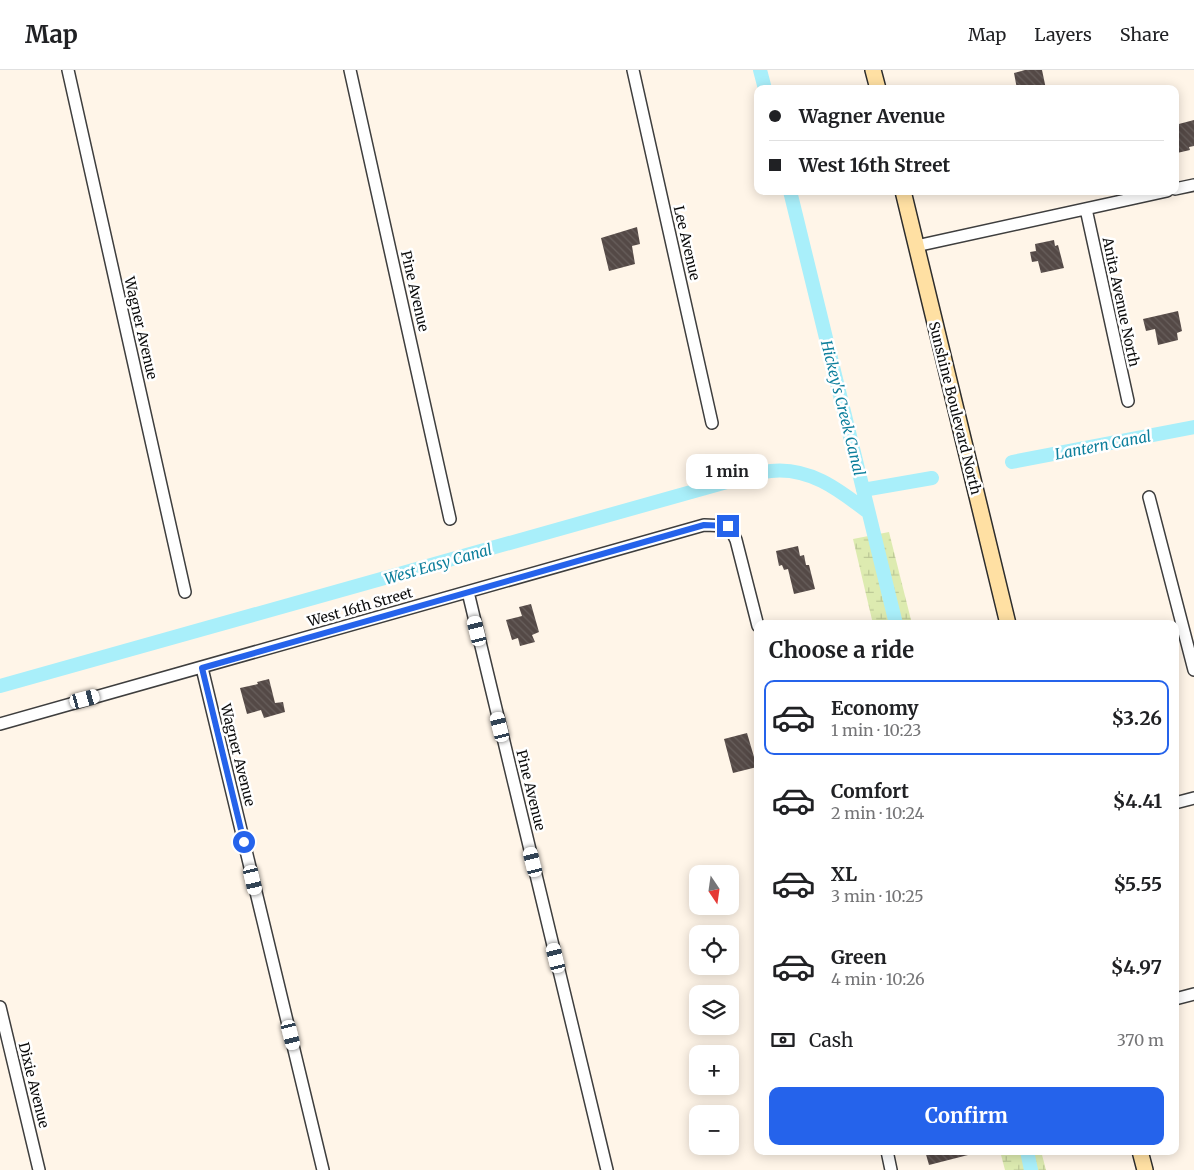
<!DOCTYPE html>
<meta charset="utf-8">
<style>
:root{--surface:#fff;--page:#f2f2f2;--text:#202124;--muted:#757577;--line:#e0e0e0;--accent:#2563eb}
body{margin:0;font-family:Merriweather,serif;background:var(--page);color:var(--text);height:100vh;display:flex;flex-direction:column;font-size:19px;white-space:nowrap}
*{box-sizing:border-box;margin:0}
p{font-size:16px;color:var(--muted)}
.icon{flex:none;width:28px;height:28px;fill:none;stroke:currentColor;stroke-width:2;stroke-linecap:round;stroke-linejoin:round}
.map{position:relative;flex:1;overflow:hidden}
.sheet{position:absolute;left:754px;top:550px;width:425px;height:535px;display:flex;flex-direction:column;background:var(--surface);border-radius:10px;box-shadow:0 2px 12px #0003}
.sheet>*{flex:none}
.hud{position:absolute;left:754px;top:15px;width:425px;height:110px;border-radius:10px;box-shadow:0 2px 12px #0003;display:grid;align-content:center;height:110px;padding:0 15px;background:var(--surface)}
.needle{width:32px;rotate:167deg}
.tools{position:absolute;left:689px;top:795px;display:grid;gap:10px}
.tools a{display:grid;place-items:center;width:50px;height:50px;border-radius:10px;background:var(--surface);box-shadow:0 2px 12px #0003;font-size:25px}
.end{position:absolute;width:22px;height:22px;margin:-11px;border:6px solid #2563eb;background:#fff;box-shadow:0 0 0 2px #fff}
.from{border-radius:50%}
.bubble{position:absolute;height:35px;border-radius:10px;background:var(--surface);box-shadow:0 2px 12px #0003;font-size:16px;font-weight:700;line-height:35px;text-align:center}
.car{position:absolute;width:15px;height:30px;margin:-15px -8px;border-radius:6px;box-shadow:0 0 4px 1px #0007;background:linear-gradient(#fff 24%,#345 0 40%,#fff 0 76%,#345 0 86%,#fff 0)}
.hud b{display:flex;align-items:center;gap:18px;height:48px;font-size:19px}
.hud b+b{border-top:1px solid var(--line)}
.hud i{width:12px;height:12px;background:var(--text)}
ul{padding:0;list-style:none}
li{display:flex;align-items:center;gap:15px;height:75px;margin:0 10px 8px;padding:0 5px;border:2px solid transparent;border-radius:10px}
li div{flex:1}
li b{display:block;font-size:19px}
li em{font-style:normal;font-weight:700}
li.current{border-color:var(--accent)}
li>.icon{width:45px;height:45px;stroke-width:1.5}
h2{padding:0 15px;font-size:22px;line-height:60px}
.pay{display:flex;align-items:center;gap:12px;height:55px;padding:0 15px;font-size:19px}
.pay p{margin-inline-start:auto}
.cta{display:flex;gap:10px;margin-top:auto;padding:10px 15px}
.cta a{flex:1;height:58px;border-radius:10px;background:var(--accent);color:#fff;font-size:20px;font-weight:700;line-height:58px;text-align:center}
header{display:flex;align-items:center;gap:30px;box-sizing:border-box;height:70px;padding:0 25px;background:var(--surface);border-bottom:1px solid var(--line)}
header strong{font-size:24px}
nav{display:flex;gap:28px;margin-inline-start:auto;font-size:18px}
.map>svg:first-child{display:block}
.wetland{fill:url(#wetland-marsh)}
.lines{fill:none;stroke-linecap:round;stroke-linejoin:round}
.canal{stroke:#a9effa;stroke-width:14}
.building{fill:url(#building-back-hatch)}
.street-casing{stroke:#3e3e3e;stroke-width:14}
.secondary-casing{stroke:#2d2d2d;stroke-width:18}
.street{stroke:#fff;stroke-width:11}
.secondary{stroke:#ffe0a3;stroke-width:15}
.route{stroke:#2563eb;stroke-width:6}
.labels{text-anchor:middle;dominant-baseline:central;stroke-width:5;stroke-linejoin:round;paint-order:stroke}
.street-label{font-size:14px;fill:#0b0b0b;stroke:#fff}
.water-label{font-size:15px;font-style:italic;fill:#0d7f9c;stroke:#fff}
</style>
<header>
<strong>Map</strong>
<nav><a>Map</a><a>Layers</a><a>Share</a></nav>
</header>
<div class="map">
<svg width="1194" height="1100" viewBox="0 0 1194 1100">
<defs>
<pattern id="wetland-marsh" width="20" height="14" patternUnits="userSpaceOnUse" patternTransform="scale(1.25)"><rect width="20" height="14" fill="#ddebb0"/><path d="M1 5h8M5 5V1M11 12h8M15 12V8" fill="none" stroke="#bcc896"/></pattern>
<pattern id="building-back-hatch" width="6" height="6" patternUnits="userSpaceOnUse" patternTransform="scale(1.25)"><rect width="6" height="6" fill="#544946"/><path d="M-1 5l2 2M0 0l6 6M5-1l2 2" fill="none" stroke="#685f5c"/></pattern>
</defs>
<rect width="100%" height="100%" fill="#fff5e8"/>
<path class="wetland" d="M889,462l23,92h-39l-20,-85z
M1000,1081h41l5,19h-41z"/>
<g class="lines">
<path class="canal" d="M760,0l5,19
M790,121l106,433
M1012,392l182,-35
M863,420l69,-12
M0,616l741,-208c10,-3 20,-6 30,-7 39,-4 68,19 97,41
M1027,1081l4,19"/>
</g>
<path class="building" d="M1025,0h17l4,19h-29l-3,-16z
M1194,50v26l-5,1 1,3 -13,3 -2,-10v-18z
M637,157l3,17 -8,2 3,18 -26,7 -8,-33z
M1054,170l1,6 3,-1 6,23 -23,5 -3,-12 -6,1 -2,-10 6,-1 -1,-7z
M1178,241l4,20 -5,2 1,7 -20,5 -3,-16 -9,2 -3,-12z
M798,476l2,10 4,-1 2,10h3l6,24 -21,5 -6,-25 -4,1 -2,-5 -3,1 -3,-15z
M531,534l8,28 -7,3 3,7 -15,4 -2,-8 -6,2 -6,-20 16,-4 -3,-9z
M269,609l6,24 8,-1 2,10 -21,6 -3,-8 -14,4 -7,-26 18,-4 -1,-2z
M747,663l10,34 -24,6 -9,-34z
M925,1081h43v4l-39,10z"/>
<g class="lines">
<defs>
<path id="street" d="M68,0l117,522
M350,0l100,449
M633,0l79,353
M1175,119l19,-4
M1086,139l42,192
M916,176l251,-55
M1149,427l45,173
M468,522l139,578
M202,598l121,502
M0,654l704,-199 25,1 7,14 22,86
M1175,733l19,-5
M1175,929l19,-5
M0,937l39,163
M887,1081l4,19"/>
<path id="secondary" d="M873,0l5,19
M903,121l105,433
M1140,1081l5,19"/>
</defs>
<use href="#street" class="street-casing"/>
<use href="#secondary" class="secondary-casing"/>
<use href="#street" class="street"/>
<use href="#secondary" class="secondary"/>
</g>
<g class="lines">
<path class="route" d="M244,772l-42,-174 502,-143 24,1"/>
</g>
<g class="labels">
<g class="street-label">
<text transform="translate(687 173) rotate(77)">Lee Avenue</text>
<text transform="translate(415 221) rotate(77)">Pine Avenue</text>
<text transform="translate(1121 232) rotate(78)">Anita Avenue North</text>
<text transform="translate(141 258) rotate(77)">Wagner Avenue</text>
<text transform="translate(955 338) rotate(76)">Sunshine Boulevard North</text>
<text transform="translate(360 537) rotate(-16)">West 16th Street</text>
<text transform="translate(238 685) rotate(76)">Wagner Avenue</text>
<text transform="translate(531 720) rotate(76)">Pine Avenue</text>
<text transform="translate(34 1015) rotate(76)">Dixie Avenue</text>
</g>
<g class="water-label">
<text transform="translate(843 338) rotate(76)">Hickey's Creek Canal</text>
<text transform="translate(1103 375) rotate(-11)">Lantern Canal</text>
<text transform="translate(438 494) rotate(-16)">West Easy Canal</text>
</g>
</g>
</svg>
<div class="tools">
<a><svg class="needle" viewBox="-14 -14 28 28"><path d="M0-13l5 13h-10z" fill="#e53935"/><path d="M0 13l5-13h-10z" fill="#757577"/></svg></a>
<a><svg class="icon" aria-label="locate" viewBox="0 0 24 24"><circle cx="12" cy="12" r="6"/><path d="M12 2v4M12 18v4M2 12h4M18 12h4"/></svg></a>
<a><svg class="icon" aria-label="layers" viewBox="0 0 24 24"><path d="M12 4l9 5-9 5-9-5zM3 14l9 5 9-5"/></svg></a>
<a>+</a>
<a>−</a>
</div>
<i class="end from" style="left:244px;top:772px"></i>
<i class="end" style="left:728px;top:456px"></i>
<div class="bubble" style="left:686px;top:384px;width:82px">1 min</div>
<i class="car" style="left:477px;top:561px;rotate:346deg"></i>
<i class="car" style="left:85px;top:629px;rotate:75deg"></i>
<i class="car" style="left:500px;top:657px;rotate:346deg"></i>
<i class="car" style="left:533px;top:792px;rotate:346deg"></i>
<i class="car" style="left:253px;top:810px;rotate:167deg"></i>
<i class="car" style="left:556px;top:888px;rotate:346deg"></i>
<i class="car" style="left:291px;top:965px;rotate:166deg"></i>
<div class="hud">
<b><i class="from"></i>Wagner Avenue</b>
<b><i></i>West 16th Street</b>
</div>
<section class="sheet">
<h2>Choose a ride</h2>
<ul>
<li class="current"><svg class="icon" aria-label="car" viewBox="0 0 24 24"><path d="M5 17H2v-5l4-1 3-4h7l3 4 3 1v5h-3M9 17h6M6 11h13"/><circle cx="7" cy="17" r="2"/><circle cx="17" cy="17" r="2"/></svg><div><b>Economy</b><p>1 min · 10:23</p></div><em>$3.26</em></li>
<li><svg class="icon" aria-label="car" viewBox="0 0 24 24"><path d="M5 17H2v-5l4-1 3-4h7l3 4 3 1v5h-3M9 17h6M6 11h13"/><circle cx="7" cy="17" r="2"/><circle cx="17" cy="17" r="2"/></svg><div><b>Comfort</b><p>2 min · 10:24</p></div><em>$4.41</em></li>
<li><svg class="icon" aria-label="car" viewBox="0 0 24 24"><path d="M5 17H2v-5l4-1 3-4h7l3 4 3 1v5h-3M9 17h6M6 11h13"/><circle cx="7" cy="17" r="2"/><circle cx="17" cy="17" r="2"/></svg><div><b>XL</b><p>3 min · 10:25</p></div><em>$5.55</em></li>
<li><svg class="icon" aria-label="car" viewBox="0 0 24 24"><path d="M5 17H2v-5l4-1 3-4h7l3 4 3 1v5h-3M9 17h6M6 11h13"/><circle cx="7" cy="17" r="2"/><circle cx="17" cy="17" r="2"/></svg><div><b>Green</b><p>4 min · 10:26</p></div><em>$4.97</em></li>
</ul>
<div class="pay"><svg class="icon" aria-label="cash" viewBox="0 0 24 24"><path d="M3 7h18v10H3z"/><circle cx="12" cy="12" r="2"/></svg>Cash<p>370 m</p></div>
<div class="cta"><a>Confirm</a></div>
</section>
</div>
